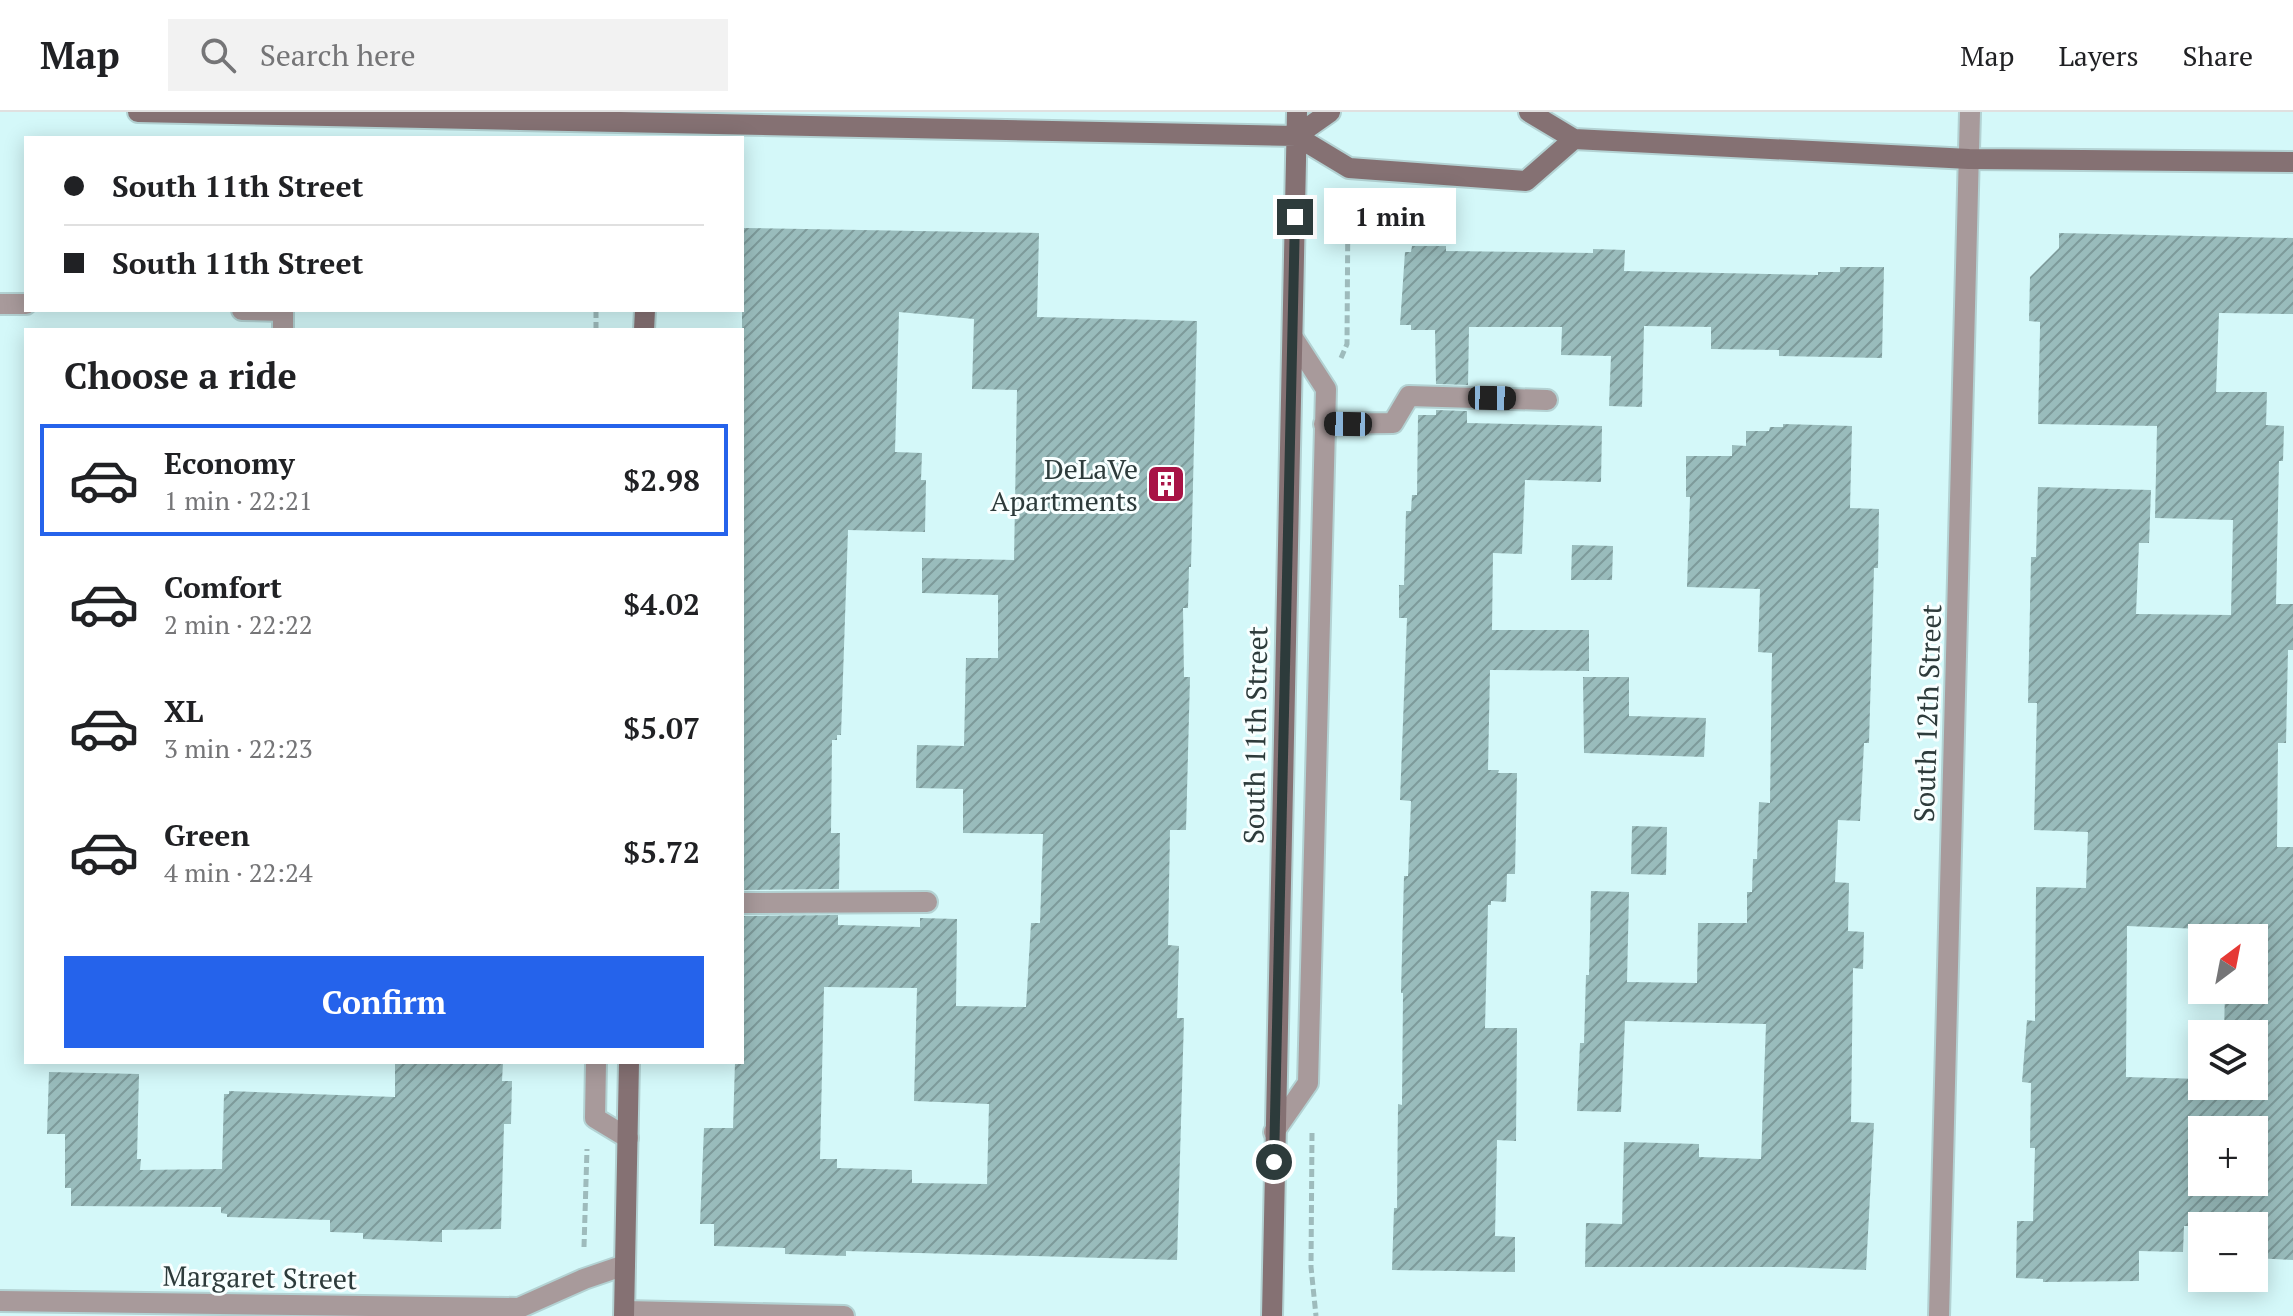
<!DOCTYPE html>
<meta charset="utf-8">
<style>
:root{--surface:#fff;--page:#f2f2f2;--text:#202124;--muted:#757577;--line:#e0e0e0;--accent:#2563eb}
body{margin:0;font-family:"PT Serif",serif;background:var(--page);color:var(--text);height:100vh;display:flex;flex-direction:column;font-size:30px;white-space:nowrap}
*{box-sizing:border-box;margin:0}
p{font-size:26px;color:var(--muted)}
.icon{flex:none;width:44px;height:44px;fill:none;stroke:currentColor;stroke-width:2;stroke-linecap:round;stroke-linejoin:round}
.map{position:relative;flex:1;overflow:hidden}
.details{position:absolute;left:24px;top:216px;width:720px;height:736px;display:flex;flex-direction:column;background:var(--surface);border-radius:0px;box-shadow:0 4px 20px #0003}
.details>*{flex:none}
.hud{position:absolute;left:24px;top:24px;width:720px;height:176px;border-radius:0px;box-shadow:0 4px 20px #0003;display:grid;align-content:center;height:176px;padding:0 40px;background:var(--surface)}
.needle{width:52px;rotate:32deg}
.controls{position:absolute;left:2188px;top:812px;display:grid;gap:16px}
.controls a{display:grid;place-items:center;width:80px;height:80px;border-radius:0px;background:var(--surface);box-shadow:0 4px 20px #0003;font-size:40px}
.end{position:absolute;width:36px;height:36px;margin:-18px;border:10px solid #2d3b3b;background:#fff;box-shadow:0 0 0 4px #fff}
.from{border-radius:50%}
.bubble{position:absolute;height:56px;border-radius:0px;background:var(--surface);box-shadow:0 4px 20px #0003;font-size:26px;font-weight:700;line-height:56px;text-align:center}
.car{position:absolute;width:24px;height:48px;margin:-24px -12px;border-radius:10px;box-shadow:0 0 6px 2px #0007;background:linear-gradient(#222 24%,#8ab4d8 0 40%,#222 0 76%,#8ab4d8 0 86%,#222 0)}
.hud b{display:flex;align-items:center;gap:28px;height:76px;font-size:30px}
.hud b+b{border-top:2px solid var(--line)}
.hud i{width:20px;height:20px;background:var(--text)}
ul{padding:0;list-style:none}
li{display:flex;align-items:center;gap:24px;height:112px;margin:0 16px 12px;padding:0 24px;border:4px solid transparent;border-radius:0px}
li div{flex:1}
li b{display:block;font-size:30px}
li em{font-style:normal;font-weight:700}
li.current{border-color:var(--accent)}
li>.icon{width:72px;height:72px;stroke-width:1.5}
h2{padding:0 40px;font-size:36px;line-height:96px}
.button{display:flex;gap:16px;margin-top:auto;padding:16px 40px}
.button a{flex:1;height:92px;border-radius:0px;background:var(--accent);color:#fff;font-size:32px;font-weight:700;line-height:92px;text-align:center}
header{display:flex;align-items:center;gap:48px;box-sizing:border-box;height:112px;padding:0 40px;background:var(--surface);border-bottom:2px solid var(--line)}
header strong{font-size:38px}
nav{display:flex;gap:44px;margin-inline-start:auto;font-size:28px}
.search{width:560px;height:72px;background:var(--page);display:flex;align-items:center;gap:20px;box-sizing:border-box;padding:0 28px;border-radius:0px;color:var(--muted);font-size:30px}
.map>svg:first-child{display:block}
.building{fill:url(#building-hatch);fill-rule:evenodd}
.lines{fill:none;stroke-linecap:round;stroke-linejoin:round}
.lane-casing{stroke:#b3d2d3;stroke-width:24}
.street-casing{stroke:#b3d2d3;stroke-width:24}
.secondary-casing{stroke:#b3d2d3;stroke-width:24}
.path{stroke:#9ebbbc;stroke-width:5;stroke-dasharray:8 4;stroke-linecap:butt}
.lane{stroke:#a89a9b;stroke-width:20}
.street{stroke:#a89a9b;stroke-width:20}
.secondary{stroke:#857173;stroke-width:20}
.route{stroke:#2d3b3b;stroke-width:10}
.labels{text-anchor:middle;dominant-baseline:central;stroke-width:6;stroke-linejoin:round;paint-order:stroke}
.poi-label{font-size:28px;fill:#2d3b3b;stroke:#f8ffff;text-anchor:end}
.street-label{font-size:28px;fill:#2d3b3b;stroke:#f8ffff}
</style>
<header>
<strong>Map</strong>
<div class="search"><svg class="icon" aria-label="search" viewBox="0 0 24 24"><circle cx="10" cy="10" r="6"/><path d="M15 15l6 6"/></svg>Search here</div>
<nav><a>Map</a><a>Layers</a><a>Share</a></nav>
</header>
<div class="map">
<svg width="2293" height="1204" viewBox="0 0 2293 1204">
<defs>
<pattern id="building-hatch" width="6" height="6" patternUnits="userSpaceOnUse" patternTransform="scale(2)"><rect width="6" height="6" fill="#99bcbc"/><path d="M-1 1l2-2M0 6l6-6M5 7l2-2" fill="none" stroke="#7d9a9a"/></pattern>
</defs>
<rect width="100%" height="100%" fill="#d4f8f9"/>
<path class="building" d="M742,116l297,5 -2,84 160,4 -6,246h-2l-1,41h-5l1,69h6l-4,153h-16l-2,115 11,1 -2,72h7l-7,242 -331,-9v5l-61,-2v-6l-71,-2v-22h-14l4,-96h29l2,-66h7v-146l96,-1v10l82,2v-9l37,1 -1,87 70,1 5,-84h9l3,-89 -80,-1v-44l-47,-1 1,-43 47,1 2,-88h32v-63l-76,-2v-35l92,2 3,-170 -45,-1 2,-70 -75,-7 -4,140 27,1 -1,27h5l-1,52 -77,-2 -7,205h-4v5h-5l-1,93h9l-1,56 -97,1zM824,875l93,1 -3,113 75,3 -2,80 -75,-1v-13l-75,-2v-9h-17z
M2059,121l234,5v76l-74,-1 -3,79h51l-1,33 18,1 -1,35h-4l-3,143h17v46h-5l-2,93h-8l-1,104h16v413l-39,-2v-32h-70l-1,26 -44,-1v30l-96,1v-3l-27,-1 1,-57h16l2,-73h-5l1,-65 -9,-1 5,-62 8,1 1,-134 50,1 2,-56 -54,-2 3,-127h-9l3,-146h5l2,-70 113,3 -2,53h-10l-3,71 95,1 2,-95 -78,-2 2,-92 -119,-2 2,-96v-6l-11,-1 1,-44 29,-29zM2127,814l98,4 1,8h28v52h-29l-1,44h30v52h-52v-7l-76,-2zM2202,1018h52v52h-52z
M1412,134h34v5l147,2v-4l32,1 -1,21 194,4v-3h22v-5h44l-2,91 -103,-2v-6l-68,-1v-22l-67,-1 -2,81 -33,-1 2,-50 -50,-1 1,-28h-93l-1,58 -32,-1 -1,-54h-24v-5h-11l5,-73h6z
M1436,298l31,1v12l135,3 -1,56 -76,-2 -3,74 -29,-1 -1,77h97v41l-99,-1 -2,100h11l-1,3h19l-2,101h-8l-1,28 -15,-1v4h-3l-3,123h32l-1,113 -19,-1 -2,96 20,1v35l-123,-2 2,-62h3l1,-104 4,1 1,-112h-2l3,-117h4l3,-75 -11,-1 7,-182h-8v-33h5l2,-74h5l1,-16h5l1,-80h18z
M1783,312l69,2 -2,82 29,1 -1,59h-4l-5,175h-5l-4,78 -22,-1 -3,62 14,1 -1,48 16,1 -1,37 -10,-1 -2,154 23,1 -8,147 -77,-3h-204l1,-44 36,1 2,-82 75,2v13l62,2 5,-135 -141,-3 -4,91 -44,-1 3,-68h4l2,-68h3l2,-84 38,1 -2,90 70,1 1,-60h49v-31h5l1,-33h4l2,-57 11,1 2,-150 -14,-1 2,-63 -73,-2 3,-90h-4v-41h46v-11l14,1v-15h23l1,-4h13z
M1572,433l41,1 -1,34h-41z
M1583,565h46v39l77,2 -2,39 -120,-4z
M1632,714l35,1 -1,48 -35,-1z
M395,950h108l-1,19h10l-1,43h-7l-3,105 -59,1v12l-79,-3v-6l-33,-1v-12l-103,-3v-3l-6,-1v-6l-150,-1v-18h-6v-54h-18l2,-62 90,2 -2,85h4l-1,11 82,-1 2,-75h5v-3l166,6z"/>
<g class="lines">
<defs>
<path id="lane" d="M0,192h26
M242,198l41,1v19
M1324,312l69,-1 16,-27 138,4
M742,791l185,-1
M596,950l-1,56 33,20
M1274,1020l34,-49 18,-694 -33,-51"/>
<path id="street" d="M0,1189l519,7 65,-29 41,-14
M625,1199l219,5
M1939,1204l31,-1204"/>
<path id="secondary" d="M138,0l1158,24 53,32 177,13 48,-42
M1529,0l45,27 395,20 324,3
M1296,24l34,-24
M644,218l1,-20
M624,1204l5,-254
M1272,1204l25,-1204"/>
</defs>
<use href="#lane" class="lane-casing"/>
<use href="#street" class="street-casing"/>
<use href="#secondary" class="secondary-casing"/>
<path class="path" d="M596,218v-20
M1341,246l6,-14 1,-147
M1312,1021l-1,134 5,49
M584,1135l3,-98"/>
<use href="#lane" class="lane"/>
<use href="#street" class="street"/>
<use href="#secondary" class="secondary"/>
</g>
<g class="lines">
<path class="route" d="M1274,1050l21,-945"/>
</g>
<defs>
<symbol id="building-square" viewBox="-11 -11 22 22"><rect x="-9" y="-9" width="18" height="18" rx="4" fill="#a81345" stroke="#f8ffff"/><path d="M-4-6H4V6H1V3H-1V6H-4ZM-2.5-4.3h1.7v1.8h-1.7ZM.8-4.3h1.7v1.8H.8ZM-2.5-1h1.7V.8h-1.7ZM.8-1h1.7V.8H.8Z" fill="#fff"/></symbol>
</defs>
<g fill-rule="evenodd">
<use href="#building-square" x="1144" y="350" width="44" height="44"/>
</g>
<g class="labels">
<g class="poi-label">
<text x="1138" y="356">DeLaVe<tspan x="1138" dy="32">Apartments</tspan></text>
</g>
<g class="street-label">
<text transform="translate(1927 601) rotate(-88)">South 12th Street</text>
<text transform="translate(1255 623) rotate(-89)">South 11th Street</text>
<text transform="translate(260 1165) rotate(1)">Margaret Street</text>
</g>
</g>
</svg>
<div class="controls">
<a><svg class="needle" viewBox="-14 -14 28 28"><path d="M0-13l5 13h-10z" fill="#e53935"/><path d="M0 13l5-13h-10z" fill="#757577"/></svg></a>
<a><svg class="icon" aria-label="layers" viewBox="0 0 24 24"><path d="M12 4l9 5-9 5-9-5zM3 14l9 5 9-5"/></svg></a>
<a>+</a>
<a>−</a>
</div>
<i class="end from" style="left:1274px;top:1050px"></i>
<i class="end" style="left:1295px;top:105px"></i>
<div class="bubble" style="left:1324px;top:76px;width:132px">1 min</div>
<i class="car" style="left:1492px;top:286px;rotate:91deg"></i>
<i class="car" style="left:1348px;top:312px;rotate:271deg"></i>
<div class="hud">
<b><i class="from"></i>South 11th Street</b>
<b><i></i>South 11th Street</b>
</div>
<section class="details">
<h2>Choose a ride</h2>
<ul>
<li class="current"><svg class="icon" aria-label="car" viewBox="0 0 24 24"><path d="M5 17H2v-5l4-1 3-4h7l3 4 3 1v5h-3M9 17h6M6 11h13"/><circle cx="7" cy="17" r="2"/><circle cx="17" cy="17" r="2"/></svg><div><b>Economy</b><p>1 min · 22:21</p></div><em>$2.98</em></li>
<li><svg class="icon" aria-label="car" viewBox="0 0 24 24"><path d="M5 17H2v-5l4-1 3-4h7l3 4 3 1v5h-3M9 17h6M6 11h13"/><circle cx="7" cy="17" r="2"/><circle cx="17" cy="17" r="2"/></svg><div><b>Comfort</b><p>2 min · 22:22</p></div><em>$4.02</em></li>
<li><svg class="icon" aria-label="car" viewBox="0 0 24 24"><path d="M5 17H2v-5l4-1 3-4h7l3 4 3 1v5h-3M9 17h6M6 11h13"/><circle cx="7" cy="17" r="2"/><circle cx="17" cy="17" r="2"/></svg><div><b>XL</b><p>3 min · 22:23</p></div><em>$5.07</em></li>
<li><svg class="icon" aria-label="car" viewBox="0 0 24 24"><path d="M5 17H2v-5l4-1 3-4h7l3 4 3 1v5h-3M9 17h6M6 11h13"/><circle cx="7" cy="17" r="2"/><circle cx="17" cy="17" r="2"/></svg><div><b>Green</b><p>4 min · 22:24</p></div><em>$5.72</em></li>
</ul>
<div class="button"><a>Confirm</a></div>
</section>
</div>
